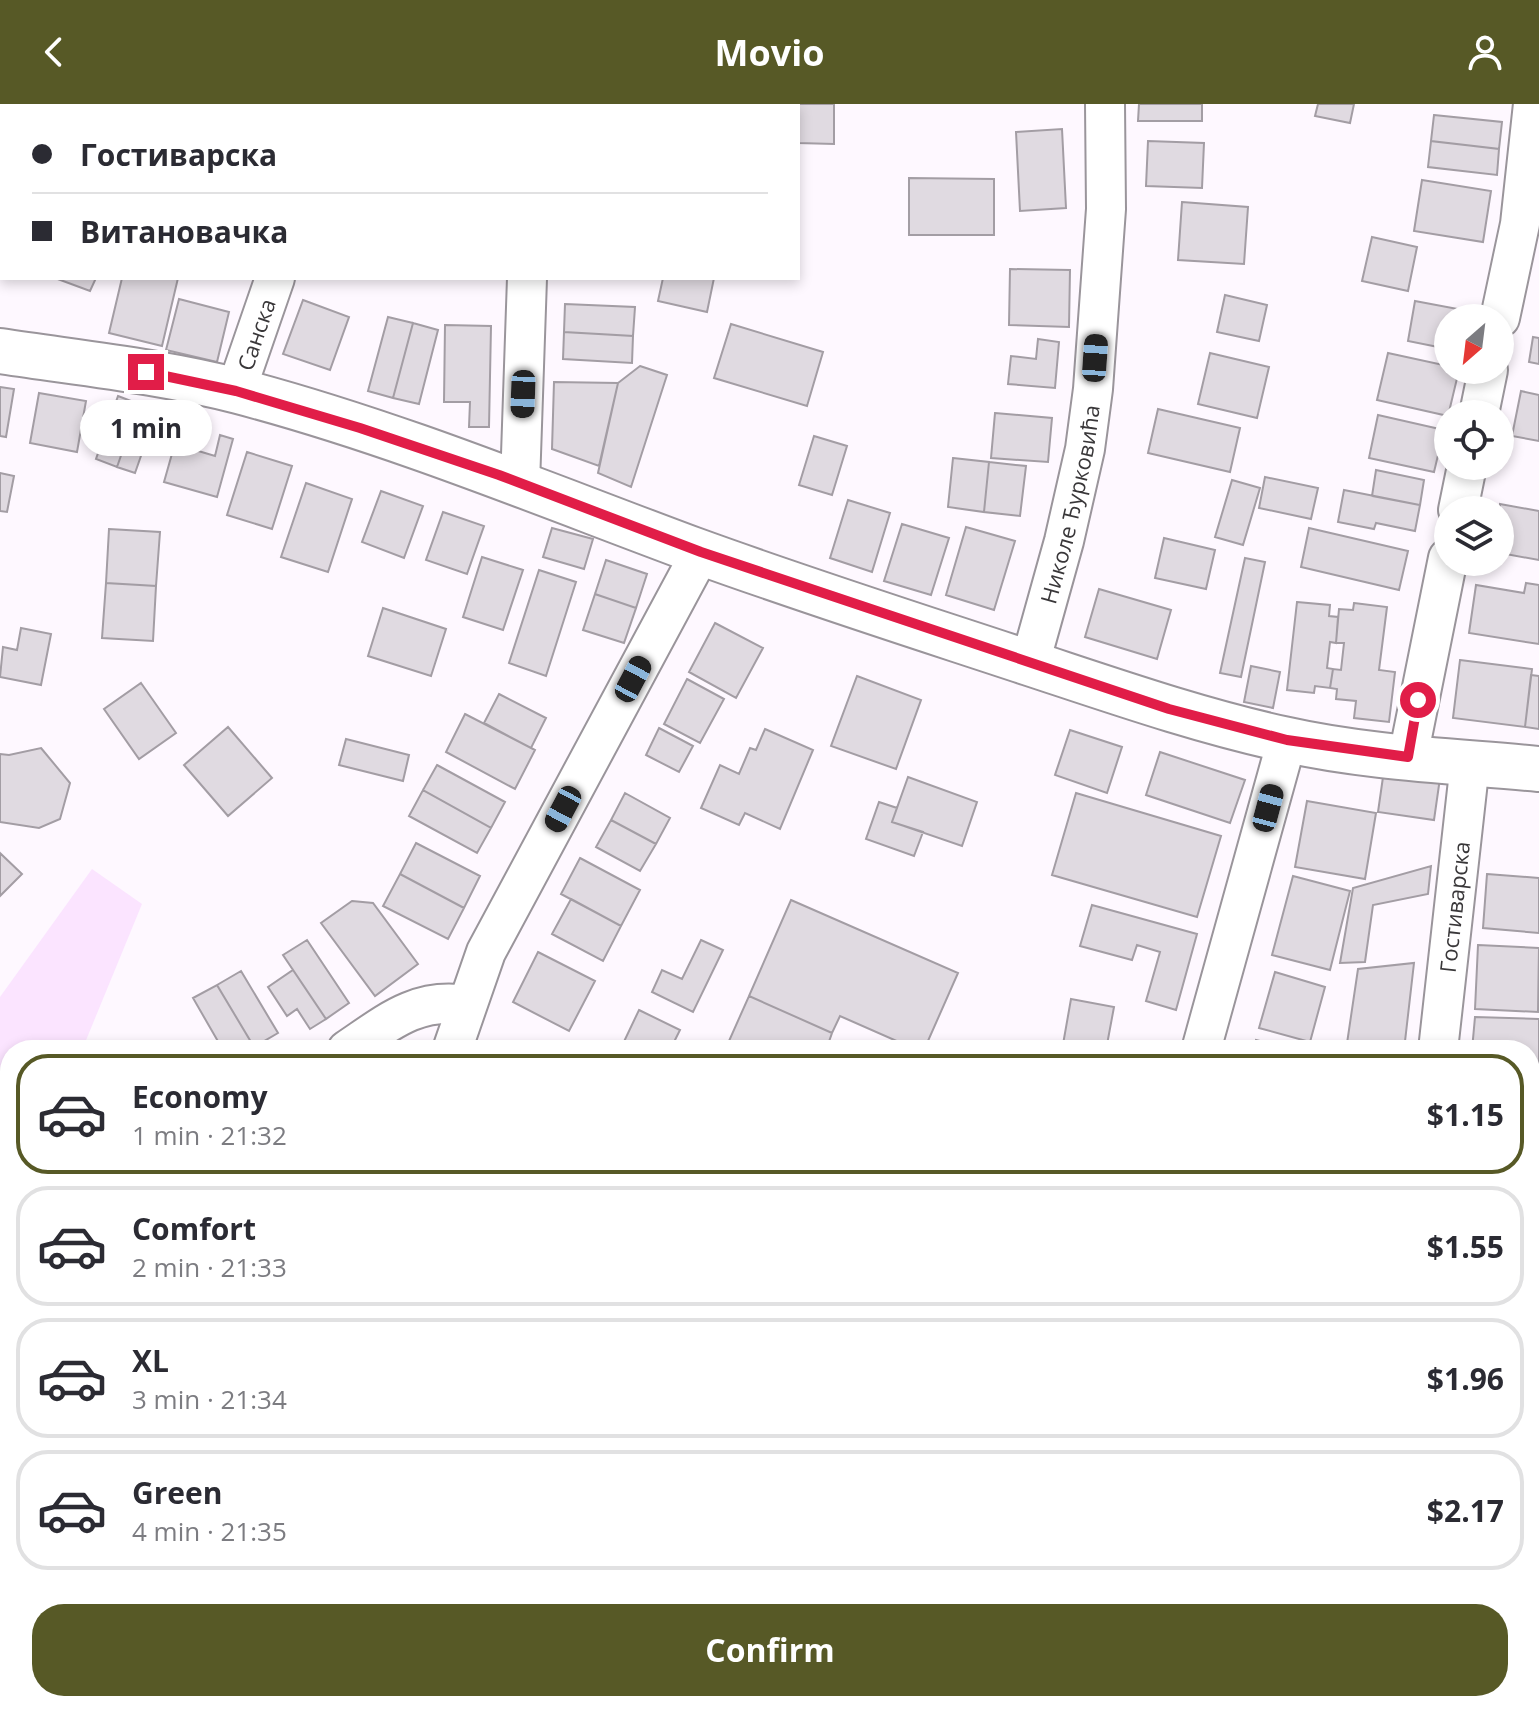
<!DOCTYPE html>
<meta charset="utf-8">
<style>
:root{--surface:#fff;--page:#f2f2f3;--text:#2b2b33;--muted:#7c7c81;--line:#e1e1e2;--accent:#575926}
body{margin:0;font-family:"Open Sans",sans-serif;background:var(--page);color:var(--text);height:100vh;display:flex;flex-direction:column;font-size:30px;white-space:nowrap}
*{box-sizing:border-box;margin:0}
p{font-size:26px;color:var(--muted)}
.icon{flex:none;width:44px;height:44px;fill:none;stroke:currentColor;stroke-width:2;stroke-linecap:round;stroke-linejoin:round}
.map{position:relative;flex:1;overflow:hidden}
.sheet{position:absolute;left:0px;top:936px;width:1540px;height:672px;display:flex;flex-direction:column;background:var(--surface);border-radius:32px 32px 0 0;box-shadow:0 4px 12px #0003}
.sheet>*{flex:none}
.hud{position:absolute;left:0px;top:0px;width:800px;height:176px;box-shadow:0 4px 12px #0003;display:grid;align-content:center;height:176px;padding:0 32px;background:var(--surface)}
.needle{width:52px;rotate:208deg}
.buttons{position:absolute;left:1434px;top:200px;display:grid;gap:16px}
.buttons a{display:grid;place-items:center;width:80px;height:80px;border-radius:50%;background:var(--surface);box-shadow:0 4px 12px #0003;font-size:40px}
.end{position:absolute;width:36px;height:36px;margin:-18px;border:10px solid #e11d48;background:#fff;box-shadow:0 0 0 4px #fff}
.from{border-radius:50%}
.bubble{position:absolute;height:56px;border-radius:28px;background:var(--surface);box-shadow:0 4px 12px #0003;font-size:26px;font-weight:700;line-height:56px;text-align:center}
.car{position:absolute;width:24px;height:48px;margin:-24px -12px;border-radius:10px;box-shadow:0 0 6px 2px #0007;background:linear-gradient(#222 24%,#8ab4d8 0 40%,#222 0 76%,#8ab4d8 0 86%,#222 0)}
.hud b{display:flex;align-items:center;gap:28px;height:76px;font-size:30px}
.hud b+b{border-top:2px solid var(--line)}
.hud i{width:20px;height:20px;background:var(--text)}
ul{padding:14px 0 0;list-style:none}
li{display:flex;align-items:center;gap:24px;height:120px;margin:0 16px 12px;padding:0 16px;border:4px solid var(--line);border-radius:32px}
li div{flex:1}
li b{display:block;font-size:30px}
li em{font-style:normal;font-weight:700}
li.active{border-color:var(--accent)}
li>.icon{width:72px;height:72px;stroke-width:1.5}
.primary-button{display:flex;gap:16px;margin-top:auto;padding:16px 32px}
.primary-button a{flex:1;height:92px;border-radius:32px;background:var(--accent);color:#fff;font-size:32px;font-weight:700;line-height:92px;text-align:center}
header{display:flex;justify-content:space-between;align-items:center;height:104px;padding:0 32px;background:var(--accent);color:#fff;font-size:36px;font-weight:700}
.map>svg:first-child{display:block}
.green{fill:#fbe4ff}
.building{fill:#e0dae1;stroke:#a39da4;stroke-width:2}
.lines{fill:none;stroke-linecap:round;stroke-linejoin:round}
.service-casing{stroke:#9a959b;stroke-width:22}
.minor-casing{stroke:#9a959b;stroke-width:42}
.tertiary-casing{stroke:#9a959b;stroke-width:48}
.service{stroke:#fff;stroke-width:18}
.minor{stroke:#fff;stroke-width:38}
.tertiary{stroke:#fff;stroke-width:44}
.route{stroke:#e11d48;stroke-width:10}
.labels{text-anchor:middle;dominant-baseline:central;stroke-width:8;stroke-linejoin:round;paint-order:stroke}
.street-label{font-size:22px;fill:#393739;stroke:#fff}
</style>
<header><svg class="icon" aria-label="back" viewBox="0 0 24 24"><path d="M15 5l-7 7 7 7"/></svg>Movio<svg class="icon" aria-label="person" viewBox="0 0 24 24"><circle cx="12" cy="8" r="4"/><path d="M4 21q1-7 8-7t8 7"/></svg></header>
<div class="map">
<svg width="1539" height="1608" viewBox="0 0 1539 1608">
<rect width="100%" height="100%" fill="#fef8ff"/>
<path class="green" d="M92,765l50,35 -60,146h-72v21l-10,-4v-70z"/>
<path class="building" d="M607,0h144l-144,2z
M792,0h42v40l-36,-1v-37z
M1139,0h63v17h-64z
M1318,0h36l-4,19 -35,-7z
M1434,11l68,7 -3,27 -68,-8z
M1062,25l4,79 -46,3 -4,-79z
M1148,37l56,2 -2,45 -56,-2z
M1431,37l68,8 -2,26 -69,-8z
M909,74l85,1v56h-85z
M1422,76l69,11 -8,51 -69,-11z
M1182,98l66,5 -4,57 -66,-4z
M1372,133l45,10 -9,44 -46,-10z
M1010,165l60,1 -1,57 -60,-2z
M55,174h41l-6,13z
M122,174h56l-16,68 -53,-13z
M663,174h51l-7,34 -49,-11z
M1225,191l42,10 -8,36 -42,-9z
M179,195l50,13 -12,50 -51,-12z
M303,196l46,17 -19,53 -47,-16z
M1415,197l48,9 -2,8h-13v31l-40,-8z
M565,200l70,3 -2,29 -69,-4z
M388,213l25,6 -20,75 -25,-7z
M413,219l25,7 -19,74 -26,-6z
M731,220l92,28 -16,54 -93,-28z
M445,221l46,1 -2,101h-20l1,-25h-26z
M564,228l69,4 -1,27 -69,-4z
M1533,233l6,1v26l-10,-2z
M1038,235l21,3 -4,46 -47,-4 3,-28 25,3z
M1210,249l59,14 -12,51 -59,-14z
M1388,249l60,13v4h11l-11,46 -71,-16z
M640,262l27,9 -36,112 -33,-14 20,-90z
M554,278l64,1 -19,83 -47,-17z
M0,283l14,2 -8,48 -6,-1z
M1521,287l18,4v46l-27,-5z
M39,289l47,8 -9,51 -47,-9z
M118,292l21,8 -22,63 -21,-8z
M139,300l18,6 -22,63 -18,-6z
M1158,305l82,19 -10,44 -82,-19z
M995,309l57,5 -4,44 -57,-4z
M1378,311l66,15 -10,42 -65,-14z
M181,318l20,5 -6,23 20,6 5,-21 13,4 -16,58 -53,-15z
M814,332l33,10 -15,49 -33,-10z
M247,348l45,14 -20,63 -45,-14z
M953,354l36,4 -5,50 -36,-5z
M989,358l37,4 -6,50 -36,-4z
M1376,366l48,10 -4,25 -48,-9z
M0,369l14,3 -7,36 -7,-1z
M1265,373l53,11 -7,31 -52,-11z
M1232,376l28,8 -17,57 -28,-8z
M306,379l46,16 -24,73 -47,-15z
M1344,386l76,15 -5,26 -39,-8 -2,6 -36,-7z
M381,387l42,15 -19,52 -42,-16z
M848,396l42,13 -18,59 -42,-14z
M1500,400l39,7v49l-39,-7z
M443,408l41,14 -17,48 -41,-14z
M902,420l47,14 -18,57 -47,-14z
M966,423l49,14 -21,69 -48,-15z
M552,424l41,11 -9,30 -41,-12z
M1309,424l99,23 -9,39 -98,-23z
M109,425l51,3 -4,54 -50,-3z
M1164,434l51,12 -9,39 -51,-11z
M482,453l41,13 -20,60 -40,-13z
M1245,454l20,4 -24,115 -21,-4z
M606,456l41,14 -11,34 -41,-14z
M539,466l37,12 -30,94 -37,-13z
M106,479l50,3 -3,55 -51,-3z
M1526,479l13,2v59l-70,-11 7,-48 48,8z
M1099,485l72,21 -14,49 -72,-22z
M595,490l41,14 -12,35 -41,-13z
M1297,498l33,3 -1,11 9,1 -2,26 -6,-1 -3,26 6,1 -3,19 -15,-2 -1,7 -27,-3z
M1354,499l33,4 -8,63 16,2 -6,50 -35,-4 2,-17 -20,-2 1,-10 -7,-1 3,-19 8,1 3,-27h-8l3,-34 14,1z
M383,504l63,21 -15,47 -63,-20z
M715,519l48,25 -27,50 -47,-26z
M21,524l30,6 -10,51 -41,-8 3,-30 14,3z
M1460,556l72,9 -7,58 -72,-9z
M1251,562l29,6 -7,36 -29,-6z
M1531,571l8,1v53l-14,-2z
M857,572l64,24 -25,69 -65,-23z
M687,575l37,20 -24,44 -36,-19z
M141,579l35,50 -37,26 -35,-50z
M499,590l47,24 -15,30 -47,-25z
M465,610l70,36 -20,39 -69,-37z
M228,623l44,51 -44,38 -44,-51z
M659,624l34,18 -14,26 -33,-17z
M765,625l48,21 -33,79 -35,-16 -6,12 -38,-17 19,-43 19,9 11,-26 6,2z
M1070,626l52,17 -15,46 -52,-18z
M346,635l63,16 -6,26 -64,-16z
M41,644l29,35 -10,36 -21,9 -39,-6v-68l9,1z
M1160,648l85,28 -15,43 -84,-28z
M437,661l68,37 -14,26 -68,-38z
M1384,666l56,8 -6,42 -56,-8z
M908,673l69,25 -15,44 -70,-24z
M423,686l68,38 -14,25 -68,-37z
M625,689l45,25 -14,26 -45,-24z
M1076,689l145,43 -24,81 -145,-42z
M1307,697l69,12 -11,66 -70,-12z
M879,698l18,6 -5,14 31,10 -9,24 -48,-17z
M611,716l45,24 -16,27 -44,-24z
M416,739l64,33 -16,32 -64,-34z
M0,749l22,21 -22,22z
M580,754l60,32 -19,36 -60,-32z
M1431,762l-3,28 -55,11 -8,57 -25,1 13,-75z
M400,770l64,34 -16,31 -65,-33z
M1487,770l52,4v55l-56,-5z
M1293,772l57,15 -20,79 -58,-15z
M571,795l50,27 -18,35 -51,-27z
M791,796l167,73 -34,77h-7l-77,-34 -8,17 -83,-37z
M352,797l21,2 45,61 -43,32 -54,-73z
M1092,801l105,29 -21,76 -30,-9 14,-49 -23,-7 -5,15 -52,-14z
M307,836l42,63 -23,16 -43,-64z
M701,836l22,10 -30,62 -41,-20 10,-22 20,9z
M1478,841l61,3 -1,64 -63,-3z
M538,848l57,29 -26,50 -56,-29z
M1414,859l-10,87h-58l12,-81z
M293,866l33,49 -16,10 -13,-20 -10,7 -19,-29z
M241,867l37,62 -24,14 -37,-62z
M1275,868l50,15 -15,55 -51,-14z
M217,881l37,62 -5,3h-26l-30,-52z
M749,892l83,37 -6,17h-101z
M1071,895l43,8 -8,43h-44z
M639,906l41,20 -10,20h-50z
M1475,913l64,2v52l-9,-1v-20h-58z
M1256,936l39,10h-42z
M1530,987l9,1v64l-9,-1z
M1530,1096l9,1v40h-9z
M9,1363h1v32l-10,-3z
M0,1392l10,3v31l-10,-4z
M0,1452l10,4v39l-3,9 -7,-3z
M0,1501l10,4v18l-4,-1 -6,16z
M62,1598h33v10h-33z
M134,1598h45l33,9 -81,1z
M407,1598h61l1,1 -10,9h-51l-5,-6z
M617,1598h8l11,10h-29z
M750,1598h27l-1,10h-27z
M962,1598l86,1v9h-87z
M1147,1598l67,1v9h-67z
M1286,1598h62l-1,10h-62z
M1414,1598h51l-1,10h-50z
M1472,1598h45v10h-45z"/>
<g class="lines">
<defs>
<path id="service" d="M776,0v2"/>
<g id="minor">
<path d="M329,2l1,-2"/>
<path d="M541,2v-2"/>
<path d="M0,18l2,-9"/>
<path d="M1500,214l20,-94 13,-120"/>
<path id="s1" d="M236,287l39,-113"/>
<path d="M1479,310l9,-44"/>
<path d="M520,380l7,-206"/>
<path d="M1458,406l9,-44"/>
<path id="s2" d="M1030,559l34,-122 21,-92 8,-60 13,-180 -1,-105"/>
<path d="M1408,653l40,-199"/>
<path d="M347,946c39,-26 69,-53 119,-45"/>
<path d="M452,946l34,-98 215,-400"/>
<path d="M1201,946l86,-310"/>
<path id="s3" d="M1438,946l32,-287"/>
<path d="M0,1242l10,-29"/>
<path d="M259,1608l2,-10"/>
<path d="M338,1608l4,-10"/>
<path d="M878,1608l1,-10"/>
<path d="M1069,1608v-10"/>
<path d="M1391,1608l1,-10"/>
</g>
<path id="tertiary" d="M0,247c79,12 160,20 238,40 156,41 305,103 456,159 110,40 223,76 335,113 85,28 168,57 254,76 84,19 171,22 256,30"/>
</defs>
<use href="#service" class="service-casing"/>
<use href="#minor" class="minor-casing"/>
<use href="#tertiary" class="tertiary-casing"/>
<use href="#service" class="service"/>
<use href="#minor" class="minor"/>
<use href="#tertiary" class="tertiary"/>
</g>
<g class="lines">
<path class="route" d="M146,268l90,19 124,37 139,47 202,77 468,157 118,31 121,17 10,-57"/>
</g>
<g class="labels">
<g class="street-label">
<text stroke="none"><textPath href="#s1" startOffset="60">Санска</textPath></text>
<text stroke="none"><textPath href="#s2" startOffset="164">Николе Ђурковића</textPath></text>
<text stroke="none"><textPath href="#s3" startOffset="144">Гостиварска</textPath></text>
</g>
</g>
</svg>
<div class="buttons">
<a><svg class="needle" viewBox="-14 -14 28 28"><path d="M0-13l5 13h-10z" fill="#e53935"/><path d="M0 13l5-13h-10z" fill="#7c7c81"/></svg></a>
<a><svg class="icon" aria-label="locate" viewBox="0 0 24 24"><circle cx="12" cy="12" r="6"/><path d="M12 2v4M12 18v4M2 12h4M18 12h4"/></svg></a>
<a><svg class="icon" aria-label="layers" viewBox="0 0 24 24"><path d="M12 4l9 5-9 5-9-5zM3 14l9 5 9-5"/></svg></a>
</div>
<i class="end from" style="left:1418px;top:596px"></i>
<i class="end" style="left:146px;top:268px"></i>
<div class="bubble" style="left:80px;top:296px;width:132px">1 min</div>
<i class="car" style="left:1095px;top:254px;rotate:4deg"></i>
<i class="car" style="left:523px;top:290px;rotate:182deg"></i>
<i class="car" style="left:633px;top:575px;rotate:28deg"></i>
<i class="car" style="left:1268px;top:704px;rotate:15deg"></i>
<i class="car" style="left:563px;top:705px;rotate:208deg"></i>
<div class="hud">
<b><i class="from"></i>Гостиварска</b>
<b><i></i>Витановачка</b>
</div>
<section class="sheet">
<ul>
<li class="active"><svg class="icon" aria-label="car" viewBox="0 0 24 24"><path d="M5 17H2v-5l4-1 3-4h7l3 4 3 1v5h-3M9 17h6M6 11h13"/><circle cx="7" cy="17" r="2"/><circle cx="17" cy="17" r="2"/></svg><div><b>Economy</b><p>1 min · 21:32</p></div><em>$1.15</em></li>
<li><svg class="icon" aria-label="car" viewBox="0 0 24 24"><path d="M5 17H2v-5l4-1 3-4h7l3 4 3 1v5h-3M9 17h6M6 11h13"/><circle cx="7" cy="17" r="2"/><circle cx="17" cy="17" r="2"/></svg><div><b>Comfort</b><p>2 min · 21:33</p></div><em>$1.55</em></li>
<li><svg class="icon" aria-label="car" viewBox="0 0 24 24"><path d="M5 17H2v-5l4-1 3-4h7l3 4 3 1v5h-3M9 17h6M6 11h13"/><circle cx="7" cy="17" r="2"/><circle cx="17" cy="17" r="2"/></svg><div><b>XL</b><p>3 min · 21:34</p></div><em>$1.96</em></li>
<li><svg class="icon" aria-label="car" viewBox="0 0 24 24"><path d="M5 17H2v-5l4-1 3-4h7l3 4 3 1v5h-3M9 17h6M6 11h13"/><circle cx="7" cy="17" r="2"/><circle cx="17" cy="17" r="2"/></svg><div><b>Green</b><p>4 min · 21:35</p></div><em>$2.17</em></li>
</ul>
<div class="primary-button"><a>Confirm</a></div>
</section>
</div>
